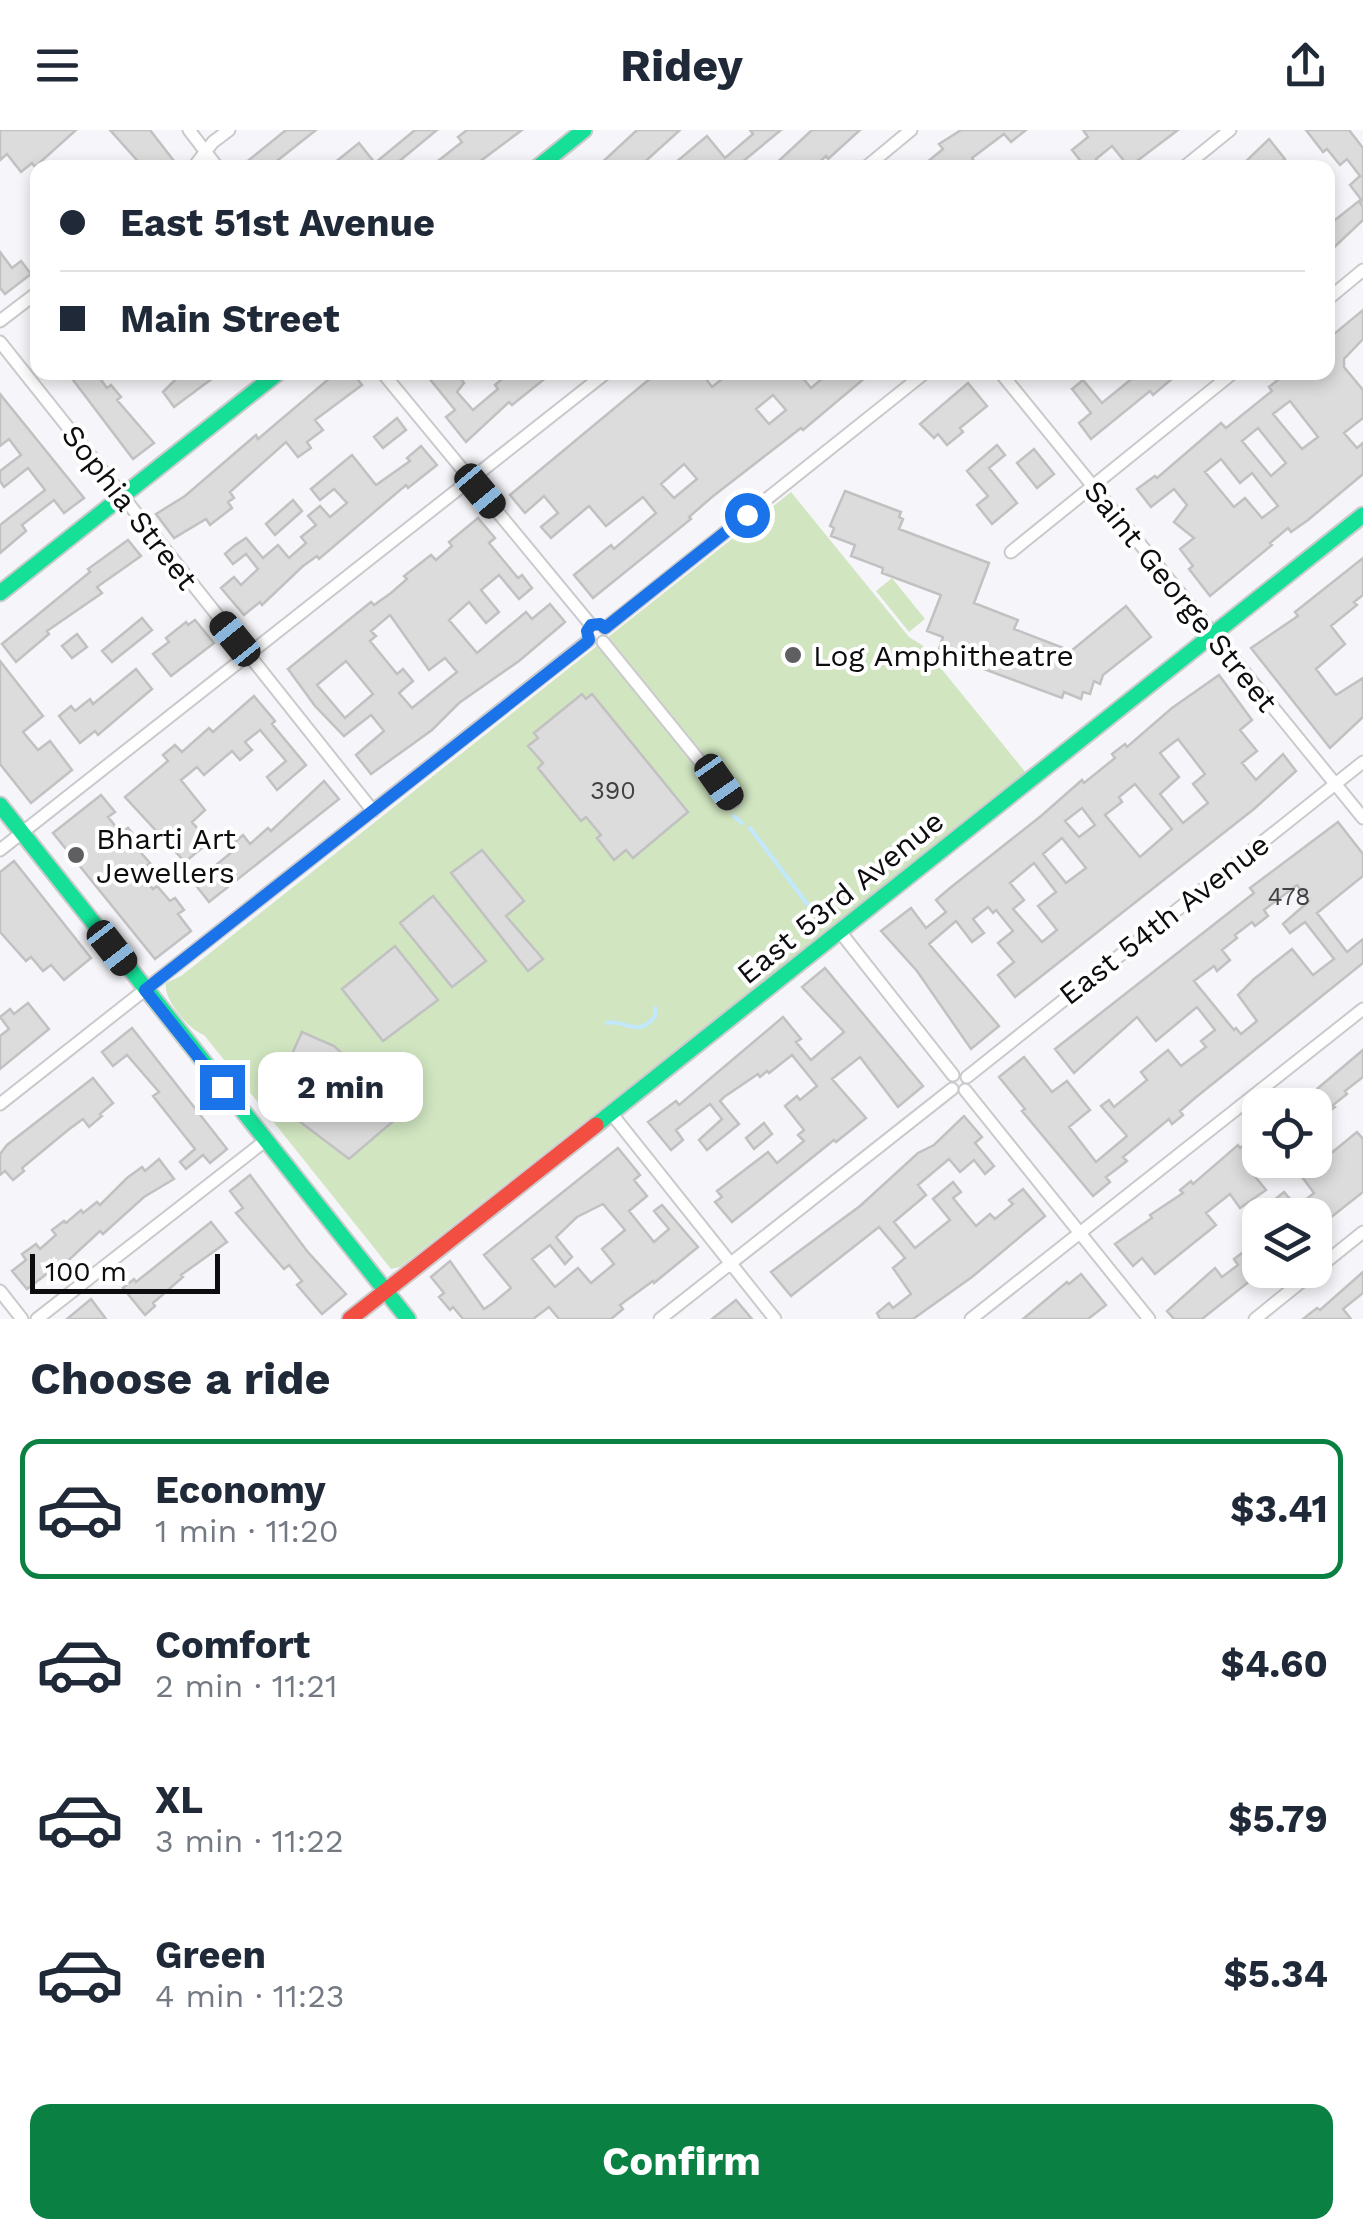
<!DOCTYPE html>
<meta charset="utf-8">
<style>
:root{--surface:#fff;--page:#f6f6f7;--text:#1f2937;--muted:#747a83;--line:#e0e1e3;--accent:#0b8043}
body{margin:0;font-family:"Work Sans",sans-serif;background:var(--page);color:var(--text);height:100vh;display:flex;flex-direction:column;font-size:38px;white-space:nowrap}
*{box-sizing:border-box;margin:0}
p{font-size:32px;color:var(--muted)}
.icon{flex:none;width:55px;height:55px;fill:none;stroke:currentColor;stroke-width:2;stroke-linecap:round;stroke-linejoin:round}
.map{position:relative;height:1189px;overflow:hidden}
.drawer{display:flex;flex-direction:column;background:var(--surface);flex:1}
.drawer>*{flex:none}
.guide{position:absolute;left:30px;top:30px;width:1305px;height:220px;border-radius:20px;box-shadow:0 5px 15px #0003;display:grid;align-content:center;height:220px;padding:0 30px;background:var(--surface)}
.fabs{position:absolute;left:1242px;top:958px;display:grid;gap:20px}
.fabs a{display:grid;place-items:center;width:90px;height:90px;border-radius:20px;background:var(--surface);box-shadow:0 5px 15px #0003;font-size:50px}
.scale{position:absolute;left:30px;bottom:25px;width:190px;box-sizing:border-box;padding-left:10px;border:5px solid #0d0c0f;border-top:0;font-size:28px;line-height:35px;white-space:nowrap;color:#0d0c0f;-webkit-text-stroke:8px #fff;paint-order:stroke}
.end{position:absolute;width:45px;height:45px;margin:-22px;border:12px solid #1a73e8;background:#fff;box-shadow:0 0 0 5px #fff}
.from{border-radius:50%}
.bubble{position:absolute;height:70px;border-radius:20px;background:var(--surface);box-shadow:0 5px 15px #0003;font-size:32px;font-weight:700;line-height:70px;text-align:center}
.car{position:absolute;width:30px;height:60px;margin:-30px -15px;border-radius:12px;box-shadow:0 0 8px 2px #0007;background:linear-gradient(#222 24%,#8ab4d8 0 40%,#222 0 76%,#8ab4d8 0 86%,#222 0)}
.guide b{display:flex;align-items:center;gap:35px;height:95px;font-size:38px}
.guide b+b{border-top:2px solid var(--line)}
.guide i{width:25px;height:25px;background:var(--text)}
ul{padding:0;list-style:none}
li{display:flex;align-items:center;gap:30px;height:140px;margin:0 20px 15px;padding:0 10px;border:5px solid transparent;border-radius:20px}
li div{flex:1}
li b{display:block;font-size:38px}
li em{font-style:normal;font-weight:700}
li.selected{border-color:var(--accent)}
li>.icon{width:90px;height:90px;stroke-width:1.5}
h2{padding:0 30px;font-size:45px;line-height:120px}
.action{display:flex;gap:20px;margin-top:auto;padding:20px 30px}
.action a{flex:1;height:115px;border-radius:20px;background:var(--accent);color:#fff;font-size:40px;font-weight:700;line-height:115px;text-align:center}
header{display:flex;justify-content:space-between;align-items:center;height:130px;padding:0 30px;background:var(--surface);font-size:45px;font-weight:700}
.map>svg:first-child{display:block}
.green{fill:#d0e5c0}
.lines{fill:none;stroke-linecap:round;stroke-linejoin:round}
.stream{stroke:#c2e8fe;stroke-width:4}
.building{fill:#dddcdc;stroke:#c1c1c1;stroke-width:2.5;fill-rule:evenodd}
.street-casing{stroke:#cacacd;stroke-width:15}
.fast-casing{stroke:#cacacd;stroke-width:19}
.jam-casing{stroke:#cacacd;stroke-width:19}
.street{stroke:#fefefe;stroke-width:11}
.fast{stroke:#16e098;stroke-width:15}
.jam{stroke:#f24e42;stroke-width:15}
.route{stroke:#1a73e8;stroke-width:12}
.poi-dot{fill:#5f5e61;stroke:#fff;stroke-width:4}
.labels{text-anchor:middle;dominant-baseline:central;stroke-width:8;stroke-linejoin:round;paint-order:stroke}
.number-label{font-size:25px;fill:#414042}
.street-label{font-size:30px;fill:#0d0c0f;stroke:#fff}
.poi-label{font-size:30px;fill:#0d0c0f;stroke:#fff;text-anchor:start}
</style>
<header><svg class="icon" aria-label="menu" viewBox="0 0 24 24"><path d="M4 6h16M4 12h16M4 18h16"/></svg>Ridey<svg class="icon" aria-label="share" viewBox="0 0 24 24"><path d="M12 15V3M7 8l5-5 5 5M5 13v7h14v-7"/></svg></header>
<div class="map">
<svg width="1363" height="1189" viewBox="0 0 1363 1189">
<rect width="100%" height="100%" fill="#f6f6fa"/>
<path class="green" d="M791,362l118,145 13,8 105,129 -627,493 -9,2 -187,-234c-15,-5 -41,-35 -38,-52l15,-7z
M892,448l33,41 -16,13 -33,-41z"/>
<g class="lines">
<path class="stream" d="M734,686l8,7
M750,698l71,94
M607,893c20,-4 31,16 48,-7v-8"/>
</g>
<path class="building" d="M0,0h76l-41,37 -3,-4 -11,9 -14,-18 -7,6z
M110,0h40l24,31 -9,7h-21z
M286,0h30l-48,38h-29z
M415,0h22l-46,38h-63l31,-25 16,20z
M467,0h55l-51,38h-42l33,-26 -4,-5z
M637,0h43l-42,38h-42z
M750,0h31l-46,38h-66l38,-32 18,22 28,-24z
M812,0h48l-32,29 -2,-3 -13,12h-42z
M961,0h65l-15,12 -7,-8 -32,24 7,10h-59l23,-19 -4,-5z
M1083,0h95l-49,37 -17,-21 -16,13 7,9h-17l-14,-18 16,-13z
M1306,0h43l14,18v54l-13,-17 10,-9 -13,-17 -7,6 -13,-16 -4,3z
M1269,9l16,20 -11,9h-35z
M1359,71l4,6v13l-35,33v-42l7,9z
M0,122l12,16 9,-7 10,13 -26,20 -5,-6z
M1363,180v29l-19,20v8l19,23v28l-19,15 13,15 6,-5v31l-55,46 -17,12 -3,-4 -18,15 2,2 -62,51 -21,-27 4,-3 -13,-17 14,-11 -20,-16 13,-17 -13,-16 -23,18 -14,-18 18,-13 2,2 64,-55 5,5 46,-37 -3,-4 19,-15h40v-33zM1290,271l28,36 -16,12 -29,-35zM1258,298l28,35 -15,13 -29,-35zM1221,329l19,24 12,-10 26,33 -16,12 -17,-20 -11,9 -29,-35z
M67,242h28l12,16 4,-3 10,12 -4,3 37,43 -21,16z
M183,242h38l-47,35 -11,-15z
M337,242h15l10,13 -47,35 8,10 -16,12 4,6 -13,9 -12,-15 -56,50 4,6 -6,4 4,6 -22,17 -4,-6 -32,19 -18,-24 29,-18 71,-61 2,4z
M424,242h32l8,11 -7,9 16,18 25,-21 -3,-4 15,-13h43l-41,33 -3,-3 -43,40 -20,-25 9,-7z
M658,242h43l11,15 19,-15h67l13,16 19,-16h42l-69,58 -2,-2 -89,69 -23,20 2,2 -98,79 -19,-23 37,-30 3,4 42,-36 -13,-16 -37,29 -17,-20 -38,32 -10,-11 17,-14 -14,-17 -19,17 -15,-18zM773,265l13,15 -17,14 -13,-15zM684,334l13,15 -23,19 -13,-14z
M1140,242h40l-27,23 -3,-4 -59,48 -12,-16 12,-10 -19,-24 11,-9 19,23z
M968,253l19,23 -27,22 3,4 -16,13 -9,-11 -4,4 -14,-14z
M0,264l84,104 -20,15 -10,-13 -32,25 4,6 -26,22v-28l45,-35 -17,-22 -24,19 -4,-6v-10l21,-16 -12,-16 -9,7z
M397,288l9,12 -23,18 -9,-11z
M997,315l8,10 -16,13 28,35 -25,21 -15,-19 11,-9 -21,-25z
M421,316l16,19 -29,23 -2,-3 -87,74 -2,-3 -14,10 -41,39 -2,-3 -16,13 -23,-27 13,-11 7,8 17,-16 -12,-15 -13,10 -8,-10 9,-8 12,-8 17,20 15,-13 11,13 17,-15 -5,-6 15,-12 -8,-9 12,-10 10,11 17,-14 -13,-14 -14,11 -9,-11 41,-34 24,30 34,-24 -3,-3z
M1034,319l20,25 -17,14 -20,-25z
M845,361l56,21 -2,5 4,2 -4,10 90,34 -15,40 44,17 -4,9 57,22 55,-45 25,31 -48,38 -3,9 -6,-3 -4,13 -7,-2 -2,7 -17,-7 -2,6 -124,-46 5,-15 -16,-6 14,-36 -59,-22 1,-5 -32,-12 4,-11 -24,-9 3,-8 -4,-2z
M293,370l9,11 -27,24 -9,-11z
M478,388l17,20 -6,5 29,35 4,-3 10,13 -13,11 -20,-24 -18,15 18,22 -13,11 -17,-21 -20,18 28,33 49,-41 6,7 18,-15 15,18 -46,39 -60,42 -27,27 -61,44 -15,-19 28,-24 -13,-16 -27,21 -29,-30 -27,-37 83,-67 3,3 17,-12 16,-14 -3,-3 27,-21 5,5 16,-14 -3,-4zM390,485l39,55 16,-12 12,14 -45,36 -13,-15 14,-12 -10,-12 -6,5 -27,-33 6,-5 -5,-5zM346,531l27,33 -28,24 -28,-33z
M128,410l13,16 -44,31 5,6 -55,38 2,3 -33,28 -14,-18 88,-72 -2,-3z
M1363,428v37l-9,7 3,3 -26,21 14,18 -29,25 20,26 27,-17v39l-33,31 -79,-100 47,-32 -3,-4z
M142,488l10,12 -40,32 -10,-11z
M195,490l19,23 -43,33 -18,-22 16,-12 -3,-4 20,-16 2,3z
M77,504l10,13 -15,11 -10,-12z
M0,531l43,55 -20,16 15,18 12,-9 22,29 -41,33 -31,-39z
M136,539l16,20 -54,46 -3,-4 -15,12 -21,-27 12,-10 4,5 15,-12 3,5z
M1219,545l33,45 -12,10 17,21 -15,12 14,17 27,-26 13,17 -42,38 -239,188 -17,-22 16,-13 -16,-19 15,-12 -17,-21 -3,3 -5,-6 -15,12 11,14 -12,9 -16,-21 -27,23 70,82 -28,23 -54,-78 -36,-40 30,-23 15,20 20,-16 -10,-12 14,-12 91,-72 41,-36 2,3 31,-25 -3,-4 13,-10 2,3 45,-39zM1178,609l27,35 -12,10 15,19 -25,20 -23,-29 19,-17 -19,-24zM1135,654l37,45 -32,28 -35,-42 17,-13 -3,-5zM1082,678l13,17 -16,12 -14,-16zM1062,708l24,30 -20,15 -23,-29zM1034,733l22,29 -18,14 19,24 -15,12 -29,-33 11,-9 -14,-17z
M582,564l4,5 6,-5 96,118 -55,46 -7,-8 -12,10 -17,-22 4,-3 -15,-18 -5,4 -43,-53 5,-5 -15,-17 10,-8 -4,-5z
M254,566l21,25 -3,3 34,41 -29,25 -10,-13 19,-16 -26,-31 -15,12 7,8 -12,10 -8,-9 -28,24 -7,-8 -16,13 24,30 -13,12 17,20 -24,20 -60,-65 43,-36 -5,-6 12,-10 7,7 27,-24 4,4z
M324,651l15,18 -130,103 -15,-19 38,-31 -4,-4 15,-13 7,9 18,-16 3,3z
M101,665l14,17 -7,5 13,16 7,-5 13,16 -5,3 14,16 -11,9 14,17 4,-3 13,15 5,-3 9,12 -6,4 13,17 -36,28 -102,-126z
M1338,692l25,32v22l-46,37 30,39 16,-13v24l-168,135 -15,13 3,4 -11,9 -3,-5 -46,38 4,4 -21,16 4,5 -17,14 -71,-85 3,-2 -26,-32 25,-20 28,35 15,-11 23,29 -21,17 27,35 31,-26 -26,-30 8,-6 5,7 33,-27 -6,-8 27,-22 13,16 25,-19 -5,-6 14,-11 -18,-23 -41,34 -19,-24 -63,56 -19,-24 199,-156 -4,-5zM1297,755l12,16 -26,23 7,9 15,-11 29,37 -21,16 -21,-26 -38,30 -16,16 19,26 -16,13 -5,-6 -2,2 -40,-49 20,-15 3,5 13,-11 -8,-10 15,-12 -2,-3 17,-13 3,4 13,-10 -4,-6z
M482,720l42,51 -18,15 37,43 -15,12 -77,-98z
M14,731l77,97 -27,22 -13,-15 -8,6 -12,-14 -5,4 -26,-29v-60z
M433,766l53,65 -34,26 -52,-64z
M395,816l43,54 -55,41 -41,-52z
M825,838l98,118 -25,21 -38,-50 -28,22 34,39 -30,24 -2,-2 -102,82 -17,-20 7,-5 -5,-6 51,-39 9,11 27,-22 -6,-6 6,-5 -19,-24 12,-10 3,4 17,-14 -25,-31 -23,18 -2,-2 -7,6 -2,-3 -34,23 -4,4 19,23 -32,26 -8,-10 23,-21 -12,-15 -34,26 7,10 -12,10 -23,-28 28,-21 3,4 104,-88 18,22 -5,3 15,18 33,-28 -42,-45z
M28,873l21,26 -49,40v-33l9,-7 -9,-12 10,-8 4,5z
M132,898l95,121 -17,14 -7,-8 -17,14 -6,-7 15,-13 -42,-53 6,-4 -32,-37 -14,11 -11,-14z
M302,902l32,14 40,36 37,-17 -5,29 12,6 -69,59 -63,-48 -23,-29 18,-4z
M1363,920v27l-18,14 2,3 -14,11 2,2 -15,12 -5,-6v-8h-17z
M93,948l20,25 -13,11 2,2 -13,11 -6,-8 -15,11 -46,38 2,3 -11,9 -8,-9 -5,4v-21l7,-9z
M964,986l18,21 -7,6 19,23 -9,8 -11,-14 -14,12 -11,-13 -31,26 8,10 -32,27 21,26 35,-28 -17,-21 20,-17 8,10 -8,6 23,28 14,-12 5,5 18,-15 -4,-4 14,-11 22,27 -73,61 -59,42h-33l-3,-6 12,-10 4,5 18,-14 -18,-26 12,-10 -26,-31 -88,69 -20,-24 89,-66 58,-53 16,-8z
M764,993l8,11 -18,15 -8,-11z
M1260,1002v28h10l-17,14 13,16 -26,18 -10,-14 -24,19 10,12 -61,49 -13,-16 -9,8 -18,-22 37,-26 -2,-3 33,-22 -3,-3 11,-9 2,3 45,-39 2,3z
M1357,1002l6,7v53l-48,38v-15h-30l-12,-14 11,-9 13,15 17,-14 -12,-16z
M618,1018l22,27 -6,5 13,16 -18,15 25,31 15,-13 -15,-18 8,-6 36,42 -44,36 -1,-2 -33,24 3,4 -12,10h-52l-10,-12 -16,12h-70l-10,-12 -3,3 -11,-13 5,-4 -13,-16 19,-16 34,48 9,-6 18,-15 -27,-33zM603,1074l22,26 -23,19 12,15 -23,19 -13,-15 -23,19 -23,-28 18,-14 15,19 7,-7 -16,-20 21,-20z
M159,1029l15,20 -30,18 -41,37 -3,-3 -41,38 -2,-3 -30,23 -15,-18 14,-11 -4,-6 14,-10 4,5 16,-14 -4,-5 12,-9 2,2 15,-13 2,3 14,-11 3,3 27,-27 15,-11 3,4z
M250,1045l57,76 39,43 -24,20 -25,-29 5,-4 -13,-16 -5,4 -48,-56 7,-5 -13,-17z
M211,1092l16,20 -46,33 2,2 -30,26 2,3 -10,9 -22,-27 11,-9 2,3z
M1260,1116v27l-58,46h-28l-7,-8 48,-43 7,9 16,-12 -4,-6 12,-9 4,5z
M1363,1142v21l-20,16 8,10h-48l14,-11 3,2z
M1081,1144l25,31 -18,14h-65l44,-37 2,2z
M91,1169l15,20h-39z
M736,1170l16,19h-40z"/>
<g class="lines">
<defs>
<path id="street" d="M189,0l29,38
M193,38l20,-26 16,-12
M865,38l46,-38
M1183,38l47,-38
M1328,169l35,-29
M0,191l38,-29
M0,212l373,469
M382,242l209,253
M1000,242l363,446
M1011,422l223,-180
M605,498l321,-256
M603,512l130,160
M0,720l607,-478
M841,803l112,142
M967,947l396,-315
M965,960l184,229
M0,974l589,-464
M611,983l164,206
M0,1161l22,28
M37,1189l228,-178
M660,1189l292,-230
M971,1189l392,-310
M1255,1189l108,-87"/>
<path id="fast" d="M537,38l47,-38
M0,463l279,-221
M0,675l408,514
M596,995l767,-610"/>
<path id="jam" d="M350,1189l246,-194"/>
</defs>
<use href="#street" class="street-casing"/>
<use href="#fast" class="fast-casing"/>
<use href="#jam" class="jam-casing"/>
<use href="#street" class="street"/>
<use href="#fast" class="fast"/>
<use href="#jam" class="jam"/>
</g>
<g class="lines">
<path class="route" d="M222,957l-77,-97 441,-347 3,-3 -2,-9 4,-6 9,-1 5,4 142,-113"/>
</g>
<g class="poi-dot">
<circle cx="793" cy="525" r="10"/>
<circle cx="76" cy="725" r="10"/>
</g>
<g class="labels">
<g class="number-label">
<text x="613" y="660">390</text>
<text x="1289" y="766">478</text>
</g>
<g class="street-label">
<text transform="translate(130 377) rotate(52)">Sophia Street</text>
<text transform="translate(1181 466) rotate(51)">Saint George Street</text>
<text transform="translate(840 767) rotate(-39)">East 53rd Avenue</text>
<text transform="translate(1164 789) rotate(-38)">East 54th Avenue</text>
</g>
<g class="poi-label">
<text x="813" y="525">Log Amphitheatre</text>
<text x="96" y="708">Bharti Art<tspan x="96" dy="34">Jewellers</tspan></text>
</g>
</g>
</svg>
<div class="fabs">
<a><svg class="icon" aria-label="locate" viewBox="0 0 24 24"><circle cx="12" cy="12" r="6"/><path d="M12 2v4M12 18v4M2 12h4M18 12h4"/></svg></a>
<a><svg class="icon" aria-label="layers" viewBox="0 0 24 24"><path d="M12 4l9 5-9 5-9-5zM3 14l9 5 9-5"/></svg></a>
</div>
<div class="scale">100 m</div>
<i class="end from" style="left:747px;top:385px"></i>
<i class="end" style="left:222px;top:957px"></i>
<div class="bubble" style="left:258px;top:922px;width:165px">2 min</div>
<i class="car" style="left:480px;top:361px;rotate:140deg"></i>
<i class="car" style="left:235px;top:509px;rotate:321deg"></i>
<i class="car" style="left:719px;top:652px;rotate:145deg"></i>
<i class="car" style="left:112px;top:818px;rotate:142deg"></i>
<div class="guide">
<b><i class="from"></i>East 51st Avenue</b>
<b><i></i>Main Street</b>
</div>
</div>
<section class="drawer">
<h2>Choose a ride</h2>
<ul>
<li class="selected"><svg class="icon" aria-label="car" viewBox="0 0 24 24"><path d="M5 17H2v-5l4-1 3-4h7l3 4 3 1v5h-3M9 17h6M6 11h13"/><circle cx="7" cy="17" r="2"/><circle cx="17" cy="17" r="2"/></svg><div><b>Economy</b><p>1 min · 11:20</p></div><em>$3.41</em></li>
<li><svg class="icon" aria-label="car" viewBox="0 0 24 24"><path d="M5 17H2v-5l4-1 3-4h7l3 4 3 1v5h-3M9 17h6M6 11h13"/><circle cx="7" cy="17" r="2"/><circle cx="17" cy="17" r="2"/></svg><div><b>Comfort</b><p>2 min · 11:21</p></div><em>$4.60</em></li>
<li><svg class="icon" aria-label="car" viewBox="0 0 24 24"><path d="M5 17H2v-5l4-1 3-4h7l3 4 3 1v5h-3M9 17h6M6 11h13"/><circle cx="7" cy="17" r="2"/><circle cx="17" cy="17" r="2"/></svg><div><b>XL</b><p>3 min · 11:22</p></div><em>$5.79</em></li>
<li><svg class="icon" aria-label="car" viewBox="0 0 24 24"><path d="M5 17H2v-5l4-1 3-4h7l3 4 3 1v5h-3M9 17h6M6 11h13"/><circle cx="7" cy="17" r="2"/><circle cx="17" cy="17" r="2"/></svg><div><b>Green</b><p>4 min · 11:23</p></div><em>$5.34</em></li>
</ul>
<div class="action"><a>Confirm</a></div>
</section>
